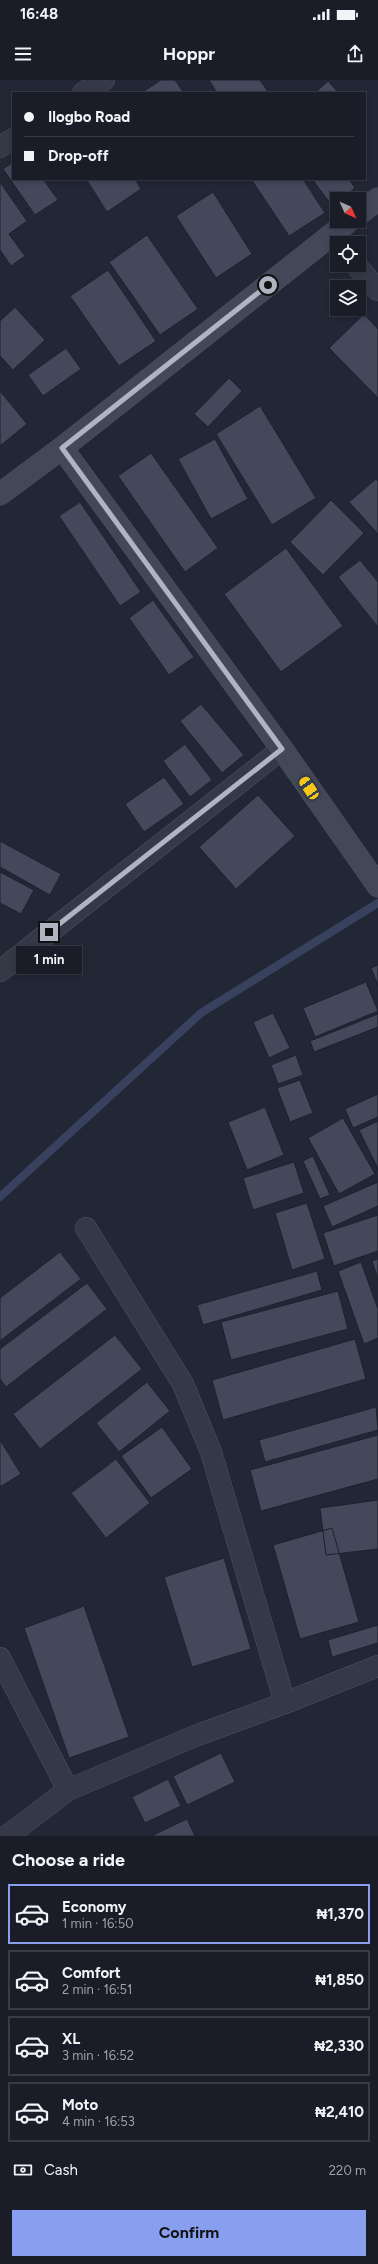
<!DOCTYPE html>
<meta charset="utf-8">
<style>
:root{--surface:#1a1d28;--page:#232630;--text:#f1f3f6;--muted:#9fa2a8;--line:#383b45;--accent:#889ff0}
body{margin:0;font-family:Figtree,sans-serif;background:var(--page);color:var(--text);height:100vh;display:flex;flex-direction:column;font-size:15px;white-space:nowrap}
*{box-sizing:border-box;margin:0}
p{font-size:13px;color:var(--muted)}
.icon{flex:none;width:22px;height:22px;fill:none;stroke:currentColor;stroke-width:2;stroke-linecap:round;stroke-linejoin:round}
.map{position:relative;height:1756px;overflow:hidden}
.drawer{display:flex;flex-direction:column;background:var(--surface);flex:1}
.drawer>*{flex:none}
.hud{position:absolute;left:12px;top:12px;width:354px;height:88px;border-radius:0px;box-shadow:0 2px 6px #0003,0 0 0 1px var(--line);display:grid;align-content:center;height:88px;padding:0 12px;background:var(--surface)}
.needle{width:26px;rotate:135deg}
.fabs{position:absolute;left:330px;top:112px;display:grid;gap:8px}
.fabs a{display:grid;place-items:center;width:36px;height:36px;border-radius:0px;background:var(--surface);box-shadow:0 2px 6px #0003,0 0 0 1px var(--line);font-size:20px}
.end{position:absolute;width:18px;height:18px;margin:-9px;border:5px solid #afb4c3;background:#111;box-shadow:0 0 0 2px #111}
.from{border-radius:50%}
.bubble{position:absolute;height:28px;border-radius:0px;background:var(--surface);box-shadow:0 2px 6px #0003,0 0 0 1px var(--line);font-size:13px;font-weight:700;line-height:28px;text-align:center}
.car{position:absolute;width:12px;height:24px;margin:-12px -6px;border-radius:5px;box-shadow:0 0 3px 1px #0007;background:linear-gradient(#f5c518 24%,#345 0 40%,#f5c518 0 76%,#345 0 86%,#f5c518 0)}
.hud b{display:flex;align-items:center;gap:14px;height:38px;font-size:15px}
.hud b+b{border-top:1px solid var(--line)}
.hud i{width:10px;height:10px;background:var(--text)}
ul{padding:0;list-style:none}
li{display:flex;align-items:center;gap:12px;height:60px;margin:0 8px 6px;padding:0 4px;border:2px solid var(--line);border-radius:0px}
li div{flex:1}
li b{display:block;font-size:15px}
li em{font-style:normal;font-weight:700}
li.active{border-color:var(--accent)}
li>.icon{width:36px;height:36px;stroke-width:1.5}
h2{padding:0 12px;font-size:18px;line-height:48px}
.pay{display:flex;align-items:center;gap:10px;height:44px;padding:0 12px;font-size:15px}
.pay p{margin-inline-start:auto}
.primary-button{display:flex;gap:8px;margin-top:auto;padding:8px 12px}
.primary-button a{flex:1;height:46px;border-radius:0px;background:var(--accent);color:#111;font-size:16px;font-weight:700;line-height:46px;text-align:center}
.status{display:flex;justify-content:space-between;align-items:center;height:28px;padding:0 20px;background:var(--surface);direction:ltr}
.status svg{height:11px;fill:currentColor}
header{display:flex;justify-content:space-between;align-items:center;height:52px;padding:0 12px;background:var(--surface);font-size:18px;font-weight:700}
.map>svg:first-child{display:block}
.lines{fill:none;stroke-linecap:round;stroke-linejoin:round}
.stream{stroke:#38425e;stroke-width:8}
.building{fill:#43495b;stroke:#1c212d}
.street-casing{stroke:#4f5461;stroke-width:22}
.secondary-casing{stroke:#4f5461;stroke-width:23}
.street{stroke:#353947;stroke-width:21}
.secondary{stroke:#434859;stroke-width:22}
.route{stroke:#afb4c3;stroke-width:5}
</style>
<div class="status"><b>16:48</b><svg viewBox="0 0 49 12"><path d="M0 12V9h3v3zM5 12V6h3v6zM10 12V3h3v9zM15 12V0h3v12zM26 1h20v11H26zM47 4h2v5h-2z"/></svg></div>
<header><svg class="icon" aria-label="menu" viewBox="0 0 24 24"><path d="M4 6h16M4 12h16M4 18h16"/></svg>Hoppr<svg class="icon" aria-label="share" viewBox="0 0 24 24"><path d="M12 15V3M7 8l5-5 5 5M5 13v7h14v-7"/></svg></header>
<div class="map">
<svg width="378" height="1756" viewBox="0 0 378 1756">
<rect width="100%" height="100%" fill="#222736"/>
<g class="lines">
<path class="stream" d="M0,1117l201,-184 177,-110"/>
</g>
<path class="building" d="M161,0h14l9,13h-43z
M209,0h51l9,13h-52z
M328,1l11,12h-24z
M13,82v17h30l15,21 -23,15 -32,-46z
M86,99h49l6,10 -34,23z
M251,99h52l22,34 -36,23z
M312,99h37l6,9 -14,11h-4v3l-5,4z
M0,102l27,39 -18,13 16,22 -14,10 -11,-16z
M213,112l39,62 -36,24 -40,-62z
M147,155l51,74 -38,26 -51,-73z
M108,190l48,71 -37,25 -49,-70z
M15,227l30,33 -32,30 -13,-14v-35z
M364,234l14,15v69l-49,-50z
M66,268l15,21 -38,27 -15,-21z
M229,298l13,13 -34,36 -14,-13z
M0,311l27,33 -27,22z
M260,326l56,92 -44,27 -56,-91z
M215,359l33,60 -37,20 -33,-60z
M151,373l67,95 -33,24 -67,-96z
M376,399l2,2v53l-29,-32z
M331,420l33,33 -41,42 -33,-33z
M80,422l61,90 -21,14 -61,-90z
M286,468l57,78 -62,46 -57,-78z
M360,480l18,22v45l-40,-50z
M153,520l41,57 -25,18 -40,-57z
M201,624l43,51 -22,18 -42,-52z
M185,664l27,36 -22,17 -27,-36z
M164,697l20,27 -40,28 -19,-28z
M258,715l37,41 -59,53 -37,-42z
M0,761l61,33 -11,21 -50,-28z
M0,792l34,18 -13,24 -21,-11z
M378,885v20l-7,-17z
M366,902l12,29 -63,26 -12,-29z
M273,933l17,35 -21,10 -16,-36z
M378,934v13l-64,25 -4,-11z
M296,975l7,20 -25,9 -7,-19z
M300,1000l13,33 -23,9 -13,-34z
M378,1014v23l-25,11 -8,-19z
M265,1027l19,48 -37,15 -19,-48z
M343,1038l32,56 -36,20 -31,-56z
M378,1041v48l-19,-39z
M313,1076l17,39 -10,4 -17,-38z
M294,1082l10,31 -51,17 -10,-32z
M378,1102v24l-46,21 -9,-21z
M307,1123l18,56 -33,11 -17,-57z
M378,1135v36l-44,15 -11,-33z
M60,1172l21,27 -81,62v-43z
M378,1179v20l-6,-18z
M361,1182l17,47v29l-14,6 -26,-73z
M317,1191l5,19 -119,35 -6,-20z
M87,1203l20,26 -101,78 -6,-8v-30z
M338,1211l10,38 -117,31 -10,-38z
M115,1255l27,34 -102,80 -27,-35z
M355,1259l11,40 -143,41 -11,-40z
M147,1302l23,29 -51,41 -23,-29z
M376,1327l2,23 -113,32 -6,-22z
M162,1347l30,42 -41,29 -30,-42z
M378,1355v44l-117,32 -11,-41z
M0,1360l21,34 -21,13z
M116,1379l34,44 -44,35 -35,-45z
M378,1420v49l-52,6 -6,-47z
M332,1448l27,94 -59,17 -27,-94z
M224,1478l27,91 -59,18 -28,-90z
M84,1526l45,131 -60,21 -45,-130z
M378,1545v18l-46,14 -4,-17z
M221,1673l14,29 -48,23 -14,-29z
M168,1699l13,27 -36,17 -13,-26z
M187,1739l8,17h-44z"/>
<g class="lines">
<defs>
<path id="street" d="M83,13l21,-13
M0,67l13,-8
M356,185l22,25
M0,891l282,-222
M86,1148l97,156 28,68 74,251
M0,1578l68,132
M7,1756l61,-46 127,-54 90,-33 93,-37"/>
<path id="secondary" d="M359,134l19,-15
M62,368l220,301 96,137
M0,414l62,-46 287,-227"/>
</defs>
<use href="#street" class="street-casing"/>
<use href="#secondary" class="secondary-casing"/>
<use href="#street" class="street"/>
<use href="#secondary" class="secondary"/>
</g>
<g class="lines">
<path class="route" d="M49,852l233,-183 -220,-301 206,-163"/>
</g>
</svg>
<div class="fabs">
<a><svg class="needle" viewBox="-14 -14 28 28"><path d="M0-13l5 13h-10z" fill="#e53935"/><path d="M0 13l5-13h-10z" fill="#9fa2a8"/></svg></a>
<a><svg class="icon" aria-label="locate" viewBox="0 0 24 24"><circle cx="12" cy="12" r="6"/><path d="M12 2v4M12 18v4M2 12h4M18 12h4"/></svg></a>
<a><svg class="icon" aria-label="layers" viewBox="0 0 24 24"><path d="M12 4l9 5-9 5-9-5zM3 14l9 5 9-5"/></svg></a>
</div>
<i class="end from" style="left:268px;top:205px"></i>
<i class="end" style="left:49px;top:852px"></i>
<div class="bubble" style="left:16px;top:866px;width:66px">1 min</div>
<i class="car" style="left:309px;top:708px;rotate:326deg"></i>
<div class="hud">
<b><i class="from"></i>Ilogbo Road</b>
<b><i></i>Drop-off</b>
</div>
</div>
<section class="drawer">
<h2>Choose a ride</h2>
<ul>
<li class="active"><svg class="icon" aria-label="car" viewBox="0 0 24 24"><path d="M5 17H2v-5l4-1 3-4h7l3 4 3 1v5h-3M9 17h6M6 11h13"/><circle cx="7" cy="17" r="2"/><circle cx="17" cy="17" r="2"/></svg><div><b>Economy</b><p>1 min · 16:50</p></div><em>₦1,370</em></li>
<li><svg class="icon" aria-label="car" viewBox="0 0 24 24"><path d="M5 17H2v-5l4-1 3-4h7l3 4 3 1v5h-3M9 17h6M6 11h13"/><circle cx="7" cy="17" r="2"/><circle cx="17" cy="17" r="2"/></svg><div><b>Comfort</b><p>2 min · 16:51</p></div><em>₦1,850</em></li>
<li><svg class="icon" aria-label="car" viewBox="0 0 24 24"><path d="M5 17H2v-5l4-1 3-4h7l3 4 3 1v5h-3M9 17h6M6 11h13"/><circle cx="7" cy="17" r="2"/><circle cx="17" cy="17" r="2"/></svg><div><b>XL</b><p>3 min · 16:52</p></div><em>₦2,330</em></li>
<li><svg class="icon" aria-label="car" viewBox="0 0 24 24"><path d="M5 17H2v-5l4-1 3-4h7l3 4 3 1v5h-3M9 17h6M6 11h13"/><circle cx="7" cy="17" r="2"/><circle cx="17" cy="17" r="2"/></svg><div><b>Moto</b><p>4 min · 16:53</p></div><em>₦2,410</em></li>
</ul>
<div class="pay"><svg class="icon" aria-label="cash" viewBox="0 0 24 24"><path d="M3 7h18v10H3z"/><circle cx="12" cy="12" r="2"/></svg>Cash<p>220 m</p></div>
<div class="primary-button"><a>Confirm</a></div>
</section>
